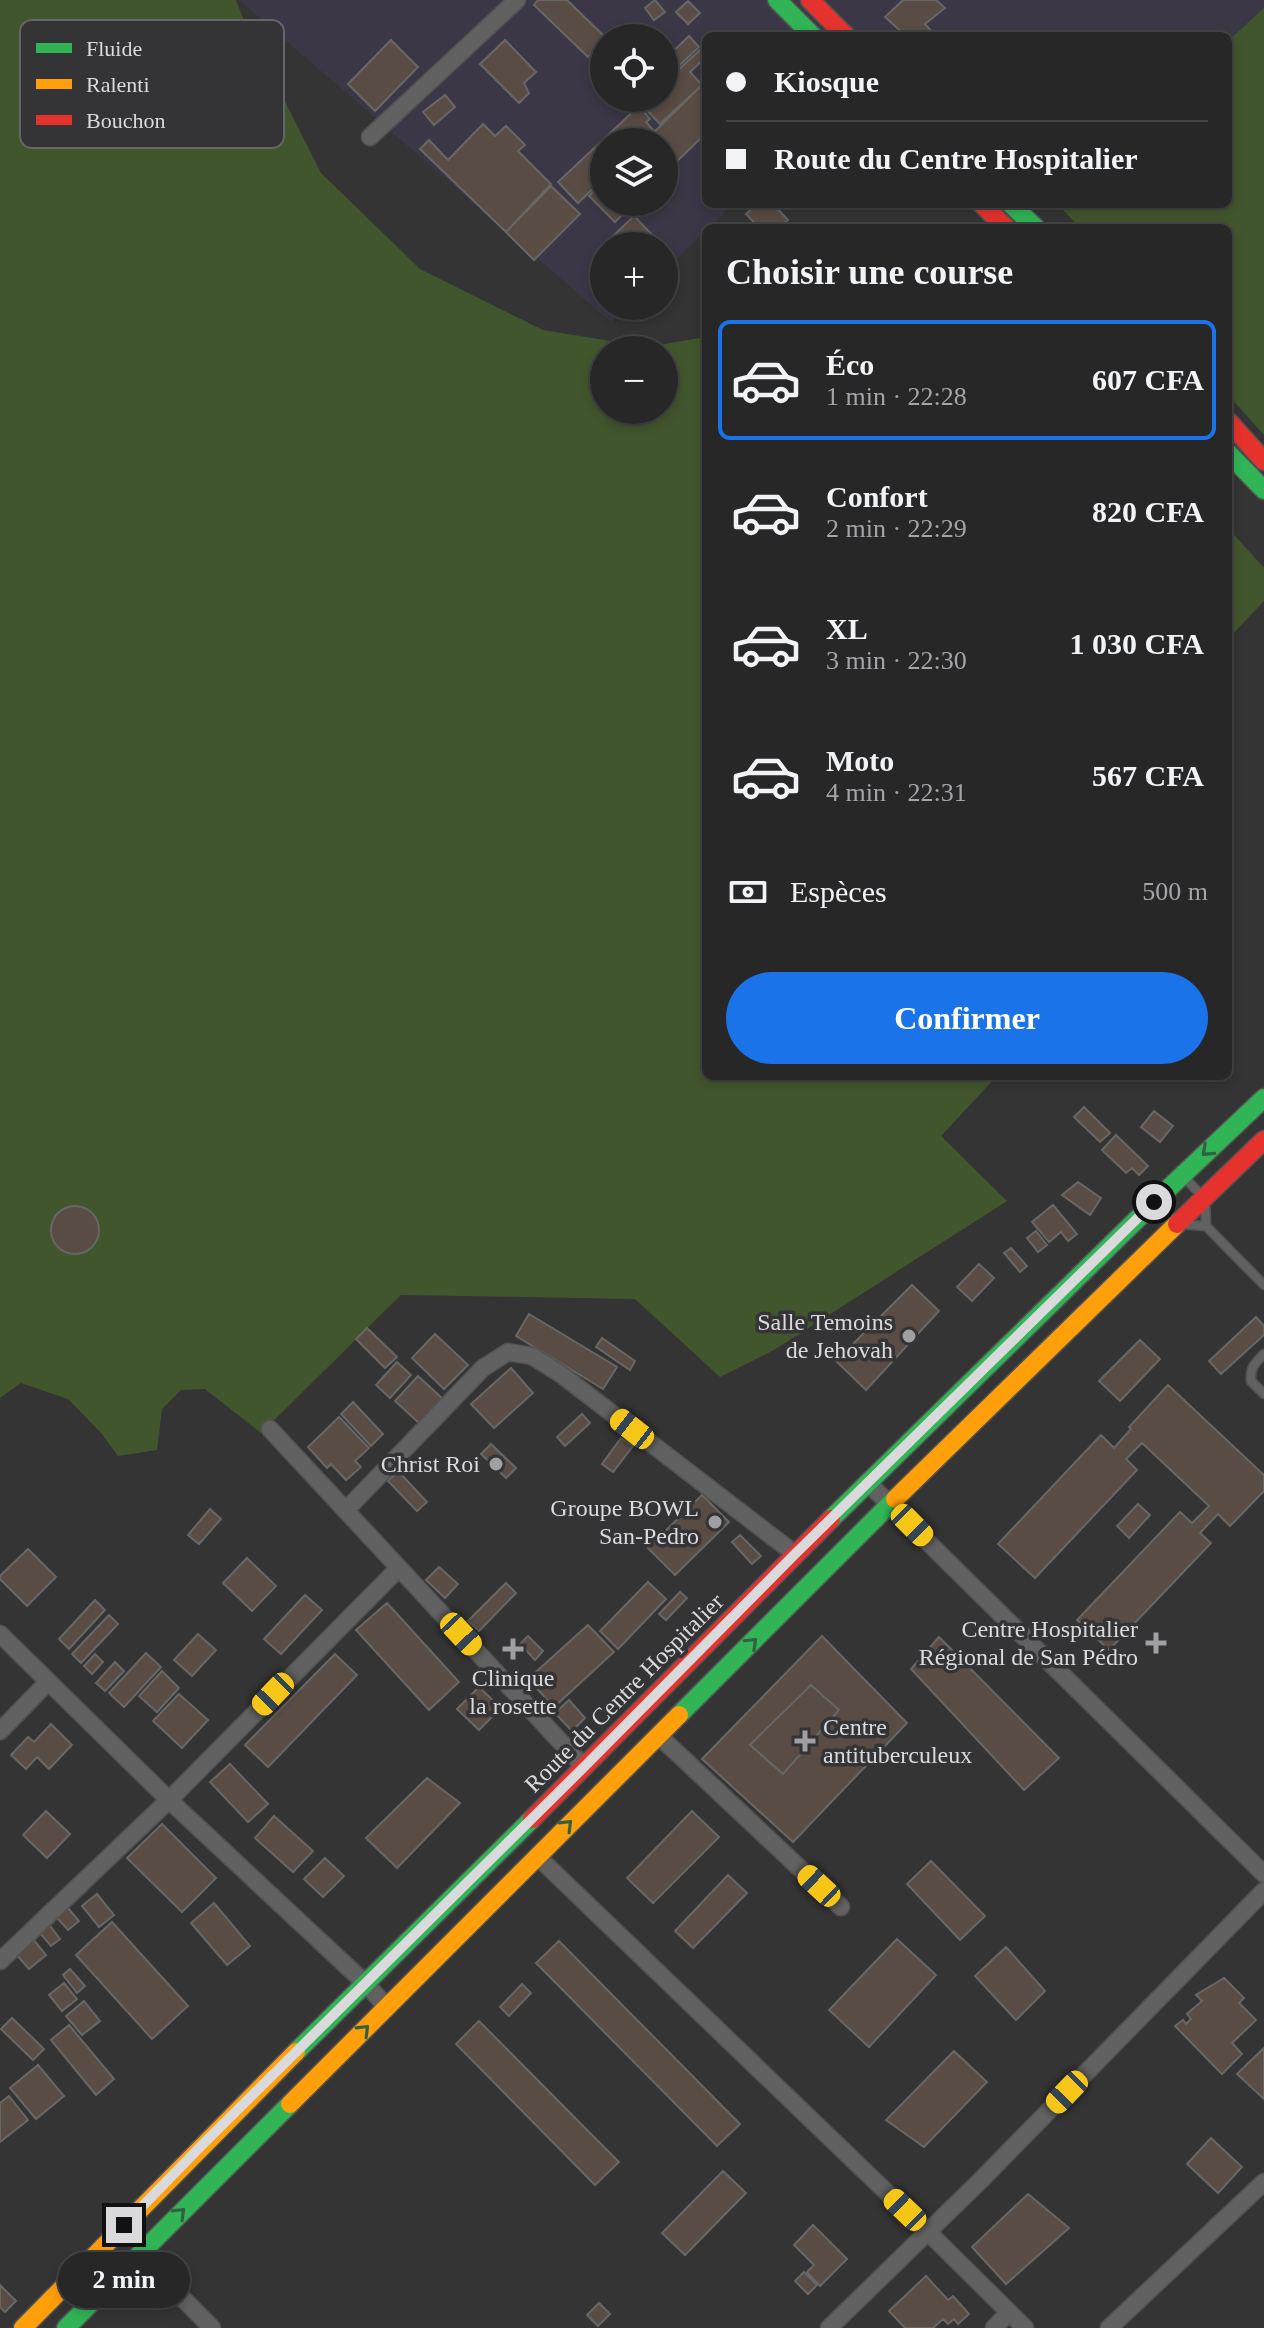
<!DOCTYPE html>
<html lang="fr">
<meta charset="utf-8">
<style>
:root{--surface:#272728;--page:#2f2f30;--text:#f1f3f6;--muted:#a4a5a8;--line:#434445;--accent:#1a73e8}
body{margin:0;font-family:Georgia,serif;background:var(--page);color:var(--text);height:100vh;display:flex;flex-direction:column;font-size:30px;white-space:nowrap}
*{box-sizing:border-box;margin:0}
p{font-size:26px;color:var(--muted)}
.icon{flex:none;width:44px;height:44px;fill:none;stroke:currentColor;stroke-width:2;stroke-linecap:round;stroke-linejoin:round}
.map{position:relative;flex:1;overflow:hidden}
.sheet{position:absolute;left:702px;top:224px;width:530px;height:856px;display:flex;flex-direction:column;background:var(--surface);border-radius:12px;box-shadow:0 4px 12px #0003,0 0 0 2px var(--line)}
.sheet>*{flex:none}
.guide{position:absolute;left:702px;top:32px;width:530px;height:176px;border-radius:12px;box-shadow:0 4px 12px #0003,0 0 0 2px var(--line);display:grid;align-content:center;height:176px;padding:0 24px;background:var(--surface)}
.controls{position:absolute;left:590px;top:24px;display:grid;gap:16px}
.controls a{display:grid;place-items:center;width:88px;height:88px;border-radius:50%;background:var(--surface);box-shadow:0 4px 12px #0003,0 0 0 2px var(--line);font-size:40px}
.end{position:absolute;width:36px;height:36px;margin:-18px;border:10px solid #dad9db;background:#111;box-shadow:0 0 0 4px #111}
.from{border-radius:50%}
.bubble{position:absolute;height:56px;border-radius:28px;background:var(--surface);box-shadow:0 4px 12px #0003,0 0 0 2px var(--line);font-size:26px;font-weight:700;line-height:56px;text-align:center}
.car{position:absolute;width:24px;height:48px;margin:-24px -12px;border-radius:10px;box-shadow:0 0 6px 2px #0007;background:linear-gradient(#f5c518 24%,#345 0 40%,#f5c518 0 76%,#345 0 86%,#f5c518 0)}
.guide b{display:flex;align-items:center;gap:28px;height:76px;font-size:30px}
.guide b+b{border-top:2px solid var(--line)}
.guide i{width:20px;height:20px;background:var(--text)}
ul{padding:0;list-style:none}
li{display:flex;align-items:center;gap:24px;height:120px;margin:0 16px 12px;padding:0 8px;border:4px solid transparent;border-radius:12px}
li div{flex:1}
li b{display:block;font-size:30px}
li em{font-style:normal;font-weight:700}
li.on{border-color:var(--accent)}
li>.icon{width:72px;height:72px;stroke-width:1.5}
h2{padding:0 24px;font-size:36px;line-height:96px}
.pay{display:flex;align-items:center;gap:20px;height:88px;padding:0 24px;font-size:30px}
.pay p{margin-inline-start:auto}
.action{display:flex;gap:16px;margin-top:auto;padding:16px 24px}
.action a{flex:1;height:92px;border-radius:48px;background:var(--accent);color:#fff;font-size:32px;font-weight:700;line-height:92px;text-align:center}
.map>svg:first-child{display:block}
.industrial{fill:#3c3746;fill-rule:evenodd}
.green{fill:#42562d;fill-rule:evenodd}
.building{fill:#594c44;stroke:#676766;stroke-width:2}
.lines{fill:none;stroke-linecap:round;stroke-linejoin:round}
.lane-casing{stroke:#525252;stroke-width:11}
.street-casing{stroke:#525252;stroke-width:19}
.fast-casing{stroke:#525252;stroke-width:21}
.slow-casing{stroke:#525252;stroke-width:21}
.jam-casing{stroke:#525252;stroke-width:21}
.lane{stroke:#616162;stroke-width:8}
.street{stroke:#616162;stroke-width:16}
.fast{stroke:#30b455;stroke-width:18}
.slow{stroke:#ff9f0a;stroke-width:18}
.jam{stroke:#e5322d;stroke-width:18}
.oneway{stroke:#336041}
.route{stroke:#dad9db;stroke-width:10}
.poi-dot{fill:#a09fa1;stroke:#343336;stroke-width:3}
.labels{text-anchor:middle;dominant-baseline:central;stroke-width:7;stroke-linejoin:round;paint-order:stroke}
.poi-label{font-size:24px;fill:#dad9db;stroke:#343336;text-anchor:end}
.street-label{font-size:24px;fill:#dad9db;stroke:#343336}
.key{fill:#343336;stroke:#666568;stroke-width:2}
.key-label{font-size:22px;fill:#dad9db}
</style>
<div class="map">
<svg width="1264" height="2328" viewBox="0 0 1264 2328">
<rect width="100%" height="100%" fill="#343435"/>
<path class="industrial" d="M239,0h1025v42l-36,29v-35h-522v168h27l-69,67v-25h-60v60h24l-17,16zM604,38h60v60h-60zM604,142h60v60h-60z"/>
<path class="green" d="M0,0h236l7,18 78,155 99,96 123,61 104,17 59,-10v739h291l-56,60 66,65 -233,149 -54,27 -85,-78 -234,-4 -140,138 -56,-44 -24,1 -19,19 -5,41 -39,6 -16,-22 -34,-35 -47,-16 -21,15zM604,350h60v60h-60z
M1264,8v427l-36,-40v-167h-148l-17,-18 8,-6h157v-163z
M1228,528l36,40v33l-36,38z"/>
<path class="building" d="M538,0h29l39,38h-2v3l-16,16 -54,-52z
M655,0l10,12 -11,8 -9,-12z
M903,0h33l9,8 -20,16 11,12h-30l-21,-19z
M688,1l12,12 -12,11 -12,-12z
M689,36l10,11 -35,33v-20z
M391,40l27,27 -43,44 -27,-27z
M505,40l31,32 -12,11 5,10 -10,10 -39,-39z
M700,50l6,7 -16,15 12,13 -42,39 -19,-20 7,-6h16v-15z
M704,83l2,50 -42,41v-32h-20z
M445,95l10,12 -21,18 -11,-13z
M617,98h27l-13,13z
M639,106l11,13 -4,3 8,9 -12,11h-38v36l-26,25 -20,-21z
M483,124l12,12 11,-10 19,19 -7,6 33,33 -45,48 -86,-83 9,-9 19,20z
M604,181v21h31l-20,20 -26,-26z
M551,186l29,28 -46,46 -28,-28z
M757,204h16l15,16 -9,8h-20l-13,-14z
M634,216l29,30h-45l-7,-8z
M1084,1107l26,26 -10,9 -26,-25z
M1154,1111l19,15 -13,16 -19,-15z
M1116,1135l32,31 -9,9 -7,-7 -6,5 -24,-23z
M1078,1182l23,16 -11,17 -28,-20z
M1053,1205l24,29 -9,7 -7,-9 -12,10 -17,-20z
M51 1230a24 24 0 1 1 48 0a24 24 0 1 1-48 0Z
M1036,1231l11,14 -9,7 -11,-14z
M1011,1248l16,18 -7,6 -16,-19z
M979,1264l15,14 -22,23 -15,-14z
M912,1285l27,26 -73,79 -30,-29z
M529,1314l88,53 -14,22 -87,-53z
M1256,1317l8,9v9l-43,39 -12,-13z
M367,1328l30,29 -12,11 -29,-29z
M435,1334l33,31 -24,24 -32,-31z
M602,1338l33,23 -5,9 -34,-23z
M1140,1340l20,19 -40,42 -21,-20z
M397,1362l14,13 -21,23 -14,-13z
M511,1368l22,25 -39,35 -23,-24z
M418,1376l25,23 -23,25 -25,-23z
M1168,1385l96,90v16l-34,35 -12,-12 -18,19 11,10 -102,107 -32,-30 103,-108 12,11 17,-17 -67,-63 -16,16 11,11 -102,108 -37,-34 103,-109 13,13 17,-19 -2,-2z
M353,1402l30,32 -12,12 -30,-32z
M582,1414l8,9 -25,23 -8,-9z
M339,1417l30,31 -14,13 6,6 -15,13 -15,-16 -4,4 -19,-21z
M621,1438l12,8 -20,26 -11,-8z
M491,1444l25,24 -10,10 -25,-24z
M398,1471l29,31 -10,9 -29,-30z
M702,1495l27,27 -54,53 -27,-27z
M1138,1504l12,11 -21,23 -12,-12z
M210,1509l11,10 -22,25 -11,-9z
M740,1535l21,21 -9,8 -20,-22z
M28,1549l28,28 -29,29 -27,-27v-3z
M247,1558l29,28 -24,25 -29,-28z
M439,1567l19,17 -13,14 -19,-18z
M648,1582l18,17 -48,50 -18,-18z
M506,1583l10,10 -37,38 -11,-10z
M680,1592l7,6 -21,22 -7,-6z
M305,1595l17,15 -41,44 -17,-15z
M95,1600l10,10 -36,39 -10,-10z
M387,1603l72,79 -30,28 -73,-80z
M109,1615l9,9 -37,39 -9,-9z
M588,1625l26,27 -60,55 -26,-28z
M198,1634l18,16 -24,26 -18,-16z
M528,1636l15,15 -8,9 -15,-16z
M822,1636l85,87 -114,119 -91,-83z
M939,1637l120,121 -35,32 -113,-121z
M146,1653l15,14 -37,40 -15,-14z
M95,1654l8,8 -11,12 -8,-8z
M335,1654l22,21 -89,92 -23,-22z
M115,1662l9,9 -19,20 -9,-8z
M162,1671l17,17 -22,24 -18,-16z
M811,1685l28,25 -56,64 -33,-29z
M479,1687l22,21 -22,22 -22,-21z
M179,1694l29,26 -26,28 -29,-27z
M569,1700l16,18 -13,13 -17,-18z
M51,1724l21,21 -23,24 -12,-12 -11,12 -15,-14 17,-18 6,5z
M230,1764l38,40 -20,18 -38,-40z
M427,1778l33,25 -63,65 -31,-30z
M46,1811l24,23 -23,24 -24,-23z
M692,1811l27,26 -66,66 -26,-25z
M274,1816l39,35 -20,21 -38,-34z
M162,1824l54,54 -34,34 -55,-54z
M325,1858l19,18 -21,21 -19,-18z
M931,1861l54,55 -25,24 -53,-56z
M728,1875l19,18 -54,55 -18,-17z
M97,1894l17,21 -15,12 -17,-21z
M214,1903l36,43 -23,19 -36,-42z
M68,1908l11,13 -11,9 -12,-13z
M112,1922l76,84 -36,33 -76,-84z
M48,1923l12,16 -9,7 -13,-15z
M33,1939l13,16 -17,14 -13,-15z
M897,1939l39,36 -67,72 -40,-37z
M559,1941l181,183 -23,22 -181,-183z
M1006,1947l39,44 -29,29 -41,-44z
M70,1969l15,17 -8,7 -14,-18z
M1224,1978l20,20 -5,5 17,17 -24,23 10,11 -20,20 -47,-48 8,-6 3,4 5,-5 -4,-5 15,-13 -6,-6z
M64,1983l13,16 -15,12 -13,-16z
M522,1984l9,9 -22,23 -9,-9z
M84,2001l16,20 -18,14 -16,-19z
M12,2018l32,31 -11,11 -32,-31z
M479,2021l140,141 -24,23 -139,-141z
M69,2025l45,54 -18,16 -45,-55z
M1264,2048v51l-27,-25z
M954,2051l33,31 -63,65 -38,-27z
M38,2065l26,31 -28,23 -26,-31z
M9,2096l19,24 -28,22v-39z
M1211,2138l31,29 -24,26 -31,-29z
M723,2171l23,22 -61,62 -23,-22z
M1028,2194l41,34 -63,56 -34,-37z
M813,2225l34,34 -27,27 -13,-14 7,-7 -20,-20z
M804,2272l13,13 -9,9 -13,-13z
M926,2276l22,24 5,-4 16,18 -11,10 -4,-5 -6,5 -5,-5 -10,9h-28l-16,-17z
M0,2285l16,16 -11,11 -5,-5z
M599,2303l11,11 -12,12 -11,-11z"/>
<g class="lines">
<defs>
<path id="lane" d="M1183,1176l22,23 1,27
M1157,1205l21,19 28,2 58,59
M1264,1354c-9,9 -14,13 -13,27l13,13"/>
<path id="street" d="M370,137l147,-137
M270,1429l314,338
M868,1483l396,391
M346,1510l137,-142 25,-16 24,4 30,19 233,179
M0,1634l169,166 197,184 21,23
M0,1731l48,-49
M658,1735l183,172
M537,1856l391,376 97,96
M0,1961l169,-161 230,-232
M139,2254l73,74
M829,2328l151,-147 284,-290
M994,2328l15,-16
M1109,2328l155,-146"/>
<path id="fast" d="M777,0l36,36
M1011,204l25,24
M1228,453l36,37
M831,1519l339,-332 94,-89
M679,1715l216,-216
M296,2052l236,-233
M66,2328l224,-224"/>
<path id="slow" d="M895,1499l282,-275
M290,2104l389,-389
M23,2328l273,-276"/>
<path id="jam" d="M810,0l36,36
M982,204l24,24
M1228,421l36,40
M1177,1224l87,-84
M532,1819l299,-300"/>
</defs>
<use href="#lane" class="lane-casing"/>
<use href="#street" class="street-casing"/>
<use href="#fast" class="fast-casing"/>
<use href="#slow" class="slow-casing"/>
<use href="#jam" class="jam-casing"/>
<use href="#lane" class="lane"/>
<use href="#street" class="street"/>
<use href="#fast" class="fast"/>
<use href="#slow" class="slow"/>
<use href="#jam" class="jam"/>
</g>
<defs><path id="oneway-chevron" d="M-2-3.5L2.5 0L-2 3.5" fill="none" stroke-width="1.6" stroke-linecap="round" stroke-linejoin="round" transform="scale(2)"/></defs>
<g class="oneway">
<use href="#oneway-chevron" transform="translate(1207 1151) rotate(137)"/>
<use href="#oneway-chevron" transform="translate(752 1643) rotate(-44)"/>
<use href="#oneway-chevron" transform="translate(567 1825) rotate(-45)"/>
<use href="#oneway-chevron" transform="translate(364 2030) rotate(-45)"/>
<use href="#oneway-chevron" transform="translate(180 2213) rotate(-45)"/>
</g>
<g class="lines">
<path class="route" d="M124,2225l79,-81 381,-377 211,-213 359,-352"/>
</g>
<g class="poi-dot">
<circle cx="909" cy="1336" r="8"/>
<circle cx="496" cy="1464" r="8"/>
<circle cx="715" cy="1522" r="8"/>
<path d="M1152 1631h8v8h8v8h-8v8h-8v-8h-8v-8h8z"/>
<path d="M509 1637h8v8h8v8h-8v8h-8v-8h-8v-8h8z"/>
<path d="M801 1729h8v8h8v8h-8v8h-8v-8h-8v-8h8z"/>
</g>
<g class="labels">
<g class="poi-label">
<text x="893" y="1322">Salle Temoins<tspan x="893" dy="28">de Jehovah</tspan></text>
<text x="480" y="1464">Christ Roi</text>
<text x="699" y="1508">Groupe BOWL<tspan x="699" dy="28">San-Pedro</tspan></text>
<text x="1138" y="1629">Centre Hospitalier<tspan x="1138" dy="28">Régional de San Pédro</tspan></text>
<text x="513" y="1678" text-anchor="middle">Clinique<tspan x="513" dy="28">la rosette</tspan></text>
<text x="823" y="1727" text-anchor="start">Centre<tspan x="823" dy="28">antituberculeux</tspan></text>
</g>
<g class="street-label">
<text transform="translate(624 1693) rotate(-45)">Route du Centre Hospitalier</text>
</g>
</g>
<rect x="20" y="20" width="264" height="128" rx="12" class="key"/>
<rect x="36" y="43" width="36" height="10" fill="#30b455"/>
<rect x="36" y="79" width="36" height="10" fill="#ff9f0a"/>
<rect x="36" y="115" width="36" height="10" fill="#e5322d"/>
<g class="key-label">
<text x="86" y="56">Fluide</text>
<text x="86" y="92">Ralenti</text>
<text x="86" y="128">Bouchon</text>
</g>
</svg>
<div class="controls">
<a><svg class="icon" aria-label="locate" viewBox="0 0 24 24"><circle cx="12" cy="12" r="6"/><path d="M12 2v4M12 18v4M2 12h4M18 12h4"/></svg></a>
<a><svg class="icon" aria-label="layers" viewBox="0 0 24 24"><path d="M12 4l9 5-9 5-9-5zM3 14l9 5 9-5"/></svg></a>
<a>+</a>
<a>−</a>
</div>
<i class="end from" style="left:1154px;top:1202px"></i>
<i class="end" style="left:124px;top:2225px"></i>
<div class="bubble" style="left:58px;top:2252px;width:132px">2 min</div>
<i class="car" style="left:632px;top:1429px;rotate:308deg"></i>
<i class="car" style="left:912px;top:1525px;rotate:135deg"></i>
<i class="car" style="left:461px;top:1634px;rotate:137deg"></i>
<i class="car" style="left:273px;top:1694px;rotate:224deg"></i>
<i class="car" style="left:819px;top:1886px;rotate:313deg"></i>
<i class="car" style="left:1067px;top:2092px;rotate:224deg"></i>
<i class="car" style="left:905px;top:2210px;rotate:314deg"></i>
<div class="guide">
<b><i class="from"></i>Kiosque</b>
<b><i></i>Route du Centre Hospitalier</b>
</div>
<section class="sheet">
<h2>Choisir une course</h2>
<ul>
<li class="on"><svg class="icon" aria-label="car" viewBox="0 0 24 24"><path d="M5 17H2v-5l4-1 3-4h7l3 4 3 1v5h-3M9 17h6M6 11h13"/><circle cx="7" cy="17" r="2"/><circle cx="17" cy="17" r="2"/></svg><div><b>Éco</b><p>1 min · 22:28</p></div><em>607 CFA</em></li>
<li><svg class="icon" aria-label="car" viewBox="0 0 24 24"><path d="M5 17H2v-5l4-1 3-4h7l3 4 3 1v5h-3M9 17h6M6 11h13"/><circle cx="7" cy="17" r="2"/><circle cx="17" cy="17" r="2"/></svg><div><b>Confort</b><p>2 min · 22:29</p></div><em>820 CFA</em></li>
<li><svg class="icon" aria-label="car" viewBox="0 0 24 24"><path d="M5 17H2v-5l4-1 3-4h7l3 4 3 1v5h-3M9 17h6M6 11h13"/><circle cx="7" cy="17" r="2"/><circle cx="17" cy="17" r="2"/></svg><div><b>XL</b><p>3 min · 22:30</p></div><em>1 030 CFA</em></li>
<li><svg class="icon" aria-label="car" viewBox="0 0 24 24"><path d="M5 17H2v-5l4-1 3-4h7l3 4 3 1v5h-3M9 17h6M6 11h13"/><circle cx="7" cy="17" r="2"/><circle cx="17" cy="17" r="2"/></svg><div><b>Moto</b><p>4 min · 22:31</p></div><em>567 CFA</em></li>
</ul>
<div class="pay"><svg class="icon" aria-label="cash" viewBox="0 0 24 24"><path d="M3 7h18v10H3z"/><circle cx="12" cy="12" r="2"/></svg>Espèces<p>500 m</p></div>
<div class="action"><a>Confirmer</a></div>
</section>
</div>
